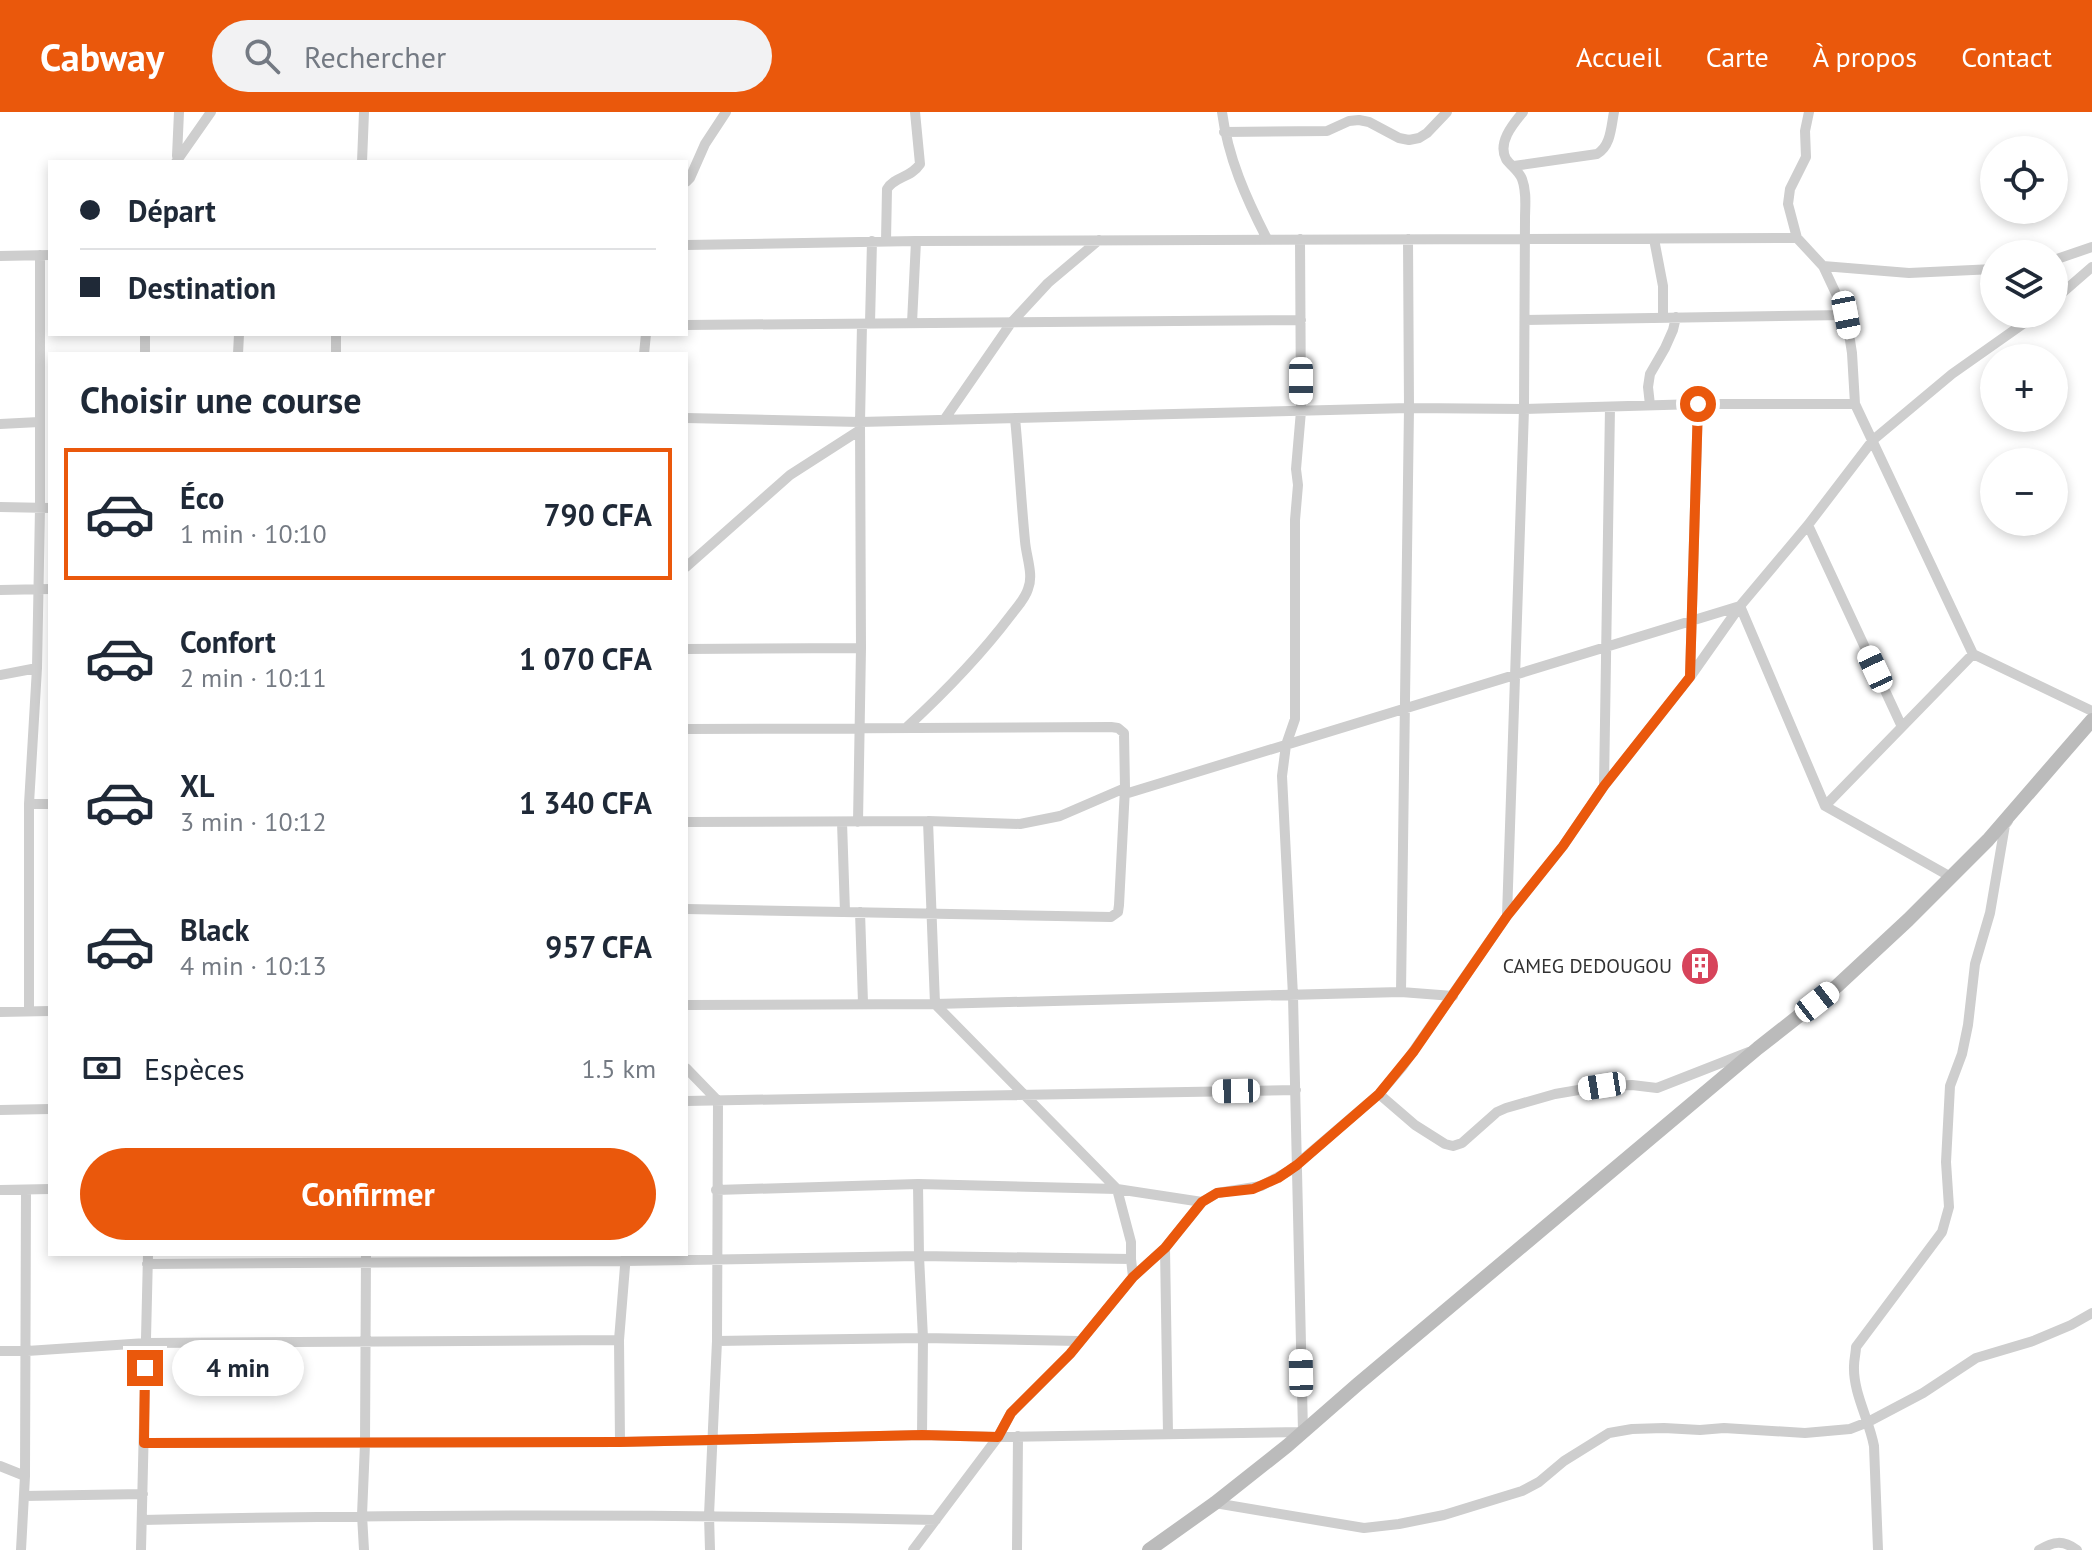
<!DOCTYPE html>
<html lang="fr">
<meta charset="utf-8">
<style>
:root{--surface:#fff;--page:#f2f2f3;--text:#1f2937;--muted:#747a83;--line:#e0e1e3;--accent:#ea580c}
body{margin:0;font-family:"PT Sans",sans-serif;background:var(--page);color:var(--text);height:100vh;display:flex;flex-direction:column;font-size:30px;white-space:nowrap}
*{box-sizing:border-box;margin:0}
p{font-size:26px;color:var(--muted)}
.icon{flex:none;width:44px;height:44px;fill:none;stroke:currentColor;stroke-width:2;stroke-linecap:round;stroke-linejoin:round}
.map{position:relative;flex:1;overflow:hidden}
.panel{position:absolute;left:48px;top:240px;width:640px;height:904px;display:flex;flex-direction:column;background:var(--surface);border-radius:0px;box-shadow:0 4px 12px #0003}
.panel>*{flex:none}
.banner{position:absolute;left:48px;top:48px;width:640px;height:176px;border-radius:0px;box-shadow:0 4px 12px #0003;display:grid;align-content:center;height:176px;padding:0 32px;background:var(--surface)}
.controls{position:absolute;left:1980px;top:24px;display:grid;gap:16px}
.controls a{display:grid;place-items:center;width:88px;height:88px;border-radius:50%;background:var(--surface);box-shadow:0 4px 12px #0003;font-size:40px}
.end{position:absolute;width:36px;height:36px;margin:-18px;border:10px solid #ea580c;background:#fff;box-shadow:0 0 0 4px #fff}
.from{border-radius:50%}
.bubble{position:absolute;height:56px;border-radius:28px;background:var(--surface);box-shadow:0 4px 12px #0003;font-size:26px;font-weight:700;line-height:56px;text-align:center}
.car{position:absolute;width:24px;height:48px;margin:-24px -12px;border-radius:10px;box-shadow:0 0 6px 2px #0007;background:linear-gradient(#fff 24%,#345 0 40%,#fff 0 76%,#345 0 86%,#fff 0)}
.banner b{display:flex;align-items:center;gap:28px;height:76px;font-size:30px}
.banner b+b{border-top:2px solid var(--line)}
.banner i{width:20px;height:20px;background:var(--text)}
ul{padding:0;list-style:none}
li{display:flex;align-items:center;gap:24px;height:132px;margin:0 16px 12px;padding:0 16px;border:4px solid transparent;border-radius:0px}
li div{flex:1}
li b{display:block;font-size:30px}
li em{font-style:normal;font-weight:700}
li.selected{border-color:var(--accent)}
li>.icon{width:72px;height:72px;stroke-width:1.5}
h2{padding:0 32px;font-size:36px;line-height:96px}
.pay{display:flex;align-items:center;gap:20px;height:88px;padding:0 32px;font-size:30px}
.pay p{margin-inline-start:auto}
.button{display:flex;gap:16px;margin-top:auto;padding:16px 32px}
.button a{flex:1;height:92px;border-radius:48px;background:var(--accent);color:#fff;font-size:32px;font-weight:700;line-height:92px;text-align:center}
header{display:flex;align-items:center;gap:48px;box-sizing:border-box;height:112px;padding:0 40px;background:var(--accent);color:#fff}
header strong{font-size:38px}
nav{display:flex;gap:44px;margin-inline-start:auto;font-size:28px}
.search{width:560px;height:72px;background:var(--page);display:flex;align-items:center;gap:20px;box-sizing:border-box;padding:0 28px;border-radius:44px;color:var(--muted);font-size:30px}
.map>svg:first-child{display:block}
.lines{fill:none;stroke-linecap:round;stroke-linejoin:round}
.minor{stroke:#cecece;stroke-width:10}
.secondary{stroke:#bbb;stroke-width:14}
.route{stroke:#ea580c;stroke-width:10}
.labels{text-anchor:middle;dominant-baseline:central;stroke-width:8;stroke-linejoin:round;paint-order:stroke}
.poi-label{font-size:20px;fill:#313131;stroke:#fff;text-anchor:end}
</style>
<header>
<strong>Cabway</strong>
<div class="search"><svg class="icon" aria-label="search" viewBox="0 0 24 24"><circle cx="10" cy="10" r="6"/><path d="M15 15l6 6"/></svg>Rechercher</div>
<nav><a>Accueil</a><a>Carte</a><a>À propos</a><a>Contact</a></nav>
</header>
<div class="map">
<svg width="2092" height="1438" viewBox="0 0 2092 1438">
<rect width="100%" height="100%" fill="#fff"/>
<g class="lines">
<path class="minor" d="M1222,0c6,46 24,86 45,127
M1224,20l103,-1 22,-10 10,-1 10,2 30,16 10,2 10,-2 8,-5 20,-21
M177,44l2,-44
M176,50l35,-50
M362,50l2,-50
M1514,54l83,-12c14,-8 14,-27 17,-42
M686,70l4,-4 15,-34 21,-32
M1797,126l-9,-34 2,-15 16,-32 -1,-26 4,-19
M1654,127l9,47v32
M886,129l1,-52c8,-13 24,-11 33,-25l-5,-52
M686,133l230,-4 881,-3 26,28 23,49 6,38 3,51 118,250 119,57
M0,144l50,-1
M2054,148l38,-13
M1823,154l86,7 85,-4
M2054,188l38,-33
M1525,208l321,-5
M870,211l2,-82
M912,211l4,-82
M686,213l615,-5
M145,222v20
M238,242l1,-20
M336,242v-20
M644,242l2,-20
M1650,293l-2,-18 2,-13 15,-26 8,-18 3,-13
M686,306l174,4 549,-14 115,1 174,-5h157
M944,308l67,-97 37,-40 51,-43
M0,312l39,-2
M0,395l50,1
M1808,413l94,202
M686,455l104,-92 70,-45
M0,478l50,-1
M686,537l175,-1
M0,563l37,-7
M1690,565l8,-273
M907,615c38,-35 73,-71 104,-112 6,-8 14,-16 17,-26 6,-14 -2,-33 -3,-48 -4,-41 -6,-82 -10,-123
M686,617l425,-2 7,1 6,5 1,55 -6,117 -1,7 -7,5 -425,-8
M1604,673l6,-378
M1125,682l615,-188 85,200 126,71
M29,692h21
M1825,694l148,-152
M928,709l7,183 466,-12 52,4
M686,710l242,-1 92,3 40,-8 65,-28
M842,710l3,90
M858,710l3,-174 -1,-226 2,-98
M860,800l3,91
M1507,804l17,-507 1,-190c0,-13 2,-27 -3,-40 -3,-8 -11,-13 -16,-20 -9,-17 8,-36 17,-47
M1401,880l8,-584 -1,-169
M686,893l249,-1 182,185 85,13
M29,899v-207l8,-136 3,-160v-253
M0,900l50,-1
M686,956l32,33 -1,240 -8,174 1,35
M1379,982l36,31 30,19 8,2 9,-3 35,-31 9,-4 49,-14 47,-8 30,-1 25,3 92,-36
M686,989l610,-11
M0,998l50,-1
M918,1072l1,72 4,82 -1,97
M0,1078l50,-1
M716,1078l202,-6 199,5 14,53v17
M1165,1136l3,186
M147,1152l479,-3 293,-5 212,3 2,18
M717,1229l206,-3 156,3
M0,1239h27l119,-8 473,-3
M620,1330l-1,-102 7,-86
M144,1331l476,-1 302,-7 76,2 305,-5 -10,-436 -11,-220 4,-31 9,-26v-199l3,-35 -2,-16 5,-58 -1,-172
M0,1354l25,10
M24,1384l119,-2
M1215,1391l149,25 35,-4 45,-9 78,-24 17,-9 25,-21 45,-28 23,-4 32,-1 36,2 24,-2 81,5 45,-4 18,-7 55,-29 53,-35 57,-17 38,-16 21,-12
M142,1408c265,-6 529,-6 794,0
M21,1438l4,-74 1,-286
M141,1438l7,-296
M364,1438l-2,-35 3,-71 1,-190
M913,1438l85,-113 13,-24 59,-59 63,-77 32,-29 37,-46 15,-9 44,-7 28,-15 90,-77 24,-28 104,-150 56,-70 41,-60 86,-109 50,-71 68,-81 65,-85 79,-66 85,-60
M1017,1438l1,-114
M1878,1438l-4,-104c-5,-27 -21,-53 -20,-80 0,-7 2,-13 2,-19l86,-115 7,-25 -3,-45 4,-76 12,-32 6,-29 7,-61 15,-51 15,-88 3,-4
M2039,1438c15,-9 24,-10 38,0"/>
<path class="secondary" d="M1149,1438l66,-47 72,-57 71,-62 400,-336 79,-62 71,-66 80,-80 104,-120"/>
</g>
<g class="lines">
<path class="route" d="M145,1256l-1,75 476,-1 302,-7 76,2 13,-24 59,-59 63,-77 32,-29 37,-46 15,-9 36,-4 25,-11 19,-13 82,-71 35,-43 93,-135 56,-70 41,-60 86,-109 8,-273"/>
</g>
<defs>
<symbol id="building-disc" viewBox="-11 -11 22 22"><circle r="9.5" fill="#d7445b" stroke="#fff"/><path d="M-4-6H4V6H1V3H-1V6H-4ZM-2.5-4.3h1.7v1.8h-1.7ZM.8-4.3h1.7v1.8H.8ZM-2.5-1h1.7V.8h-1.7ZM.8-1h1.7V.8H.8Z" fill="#fff"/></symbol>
</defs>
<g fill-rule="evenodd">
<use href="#building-disc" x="1678" y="832" width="44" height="44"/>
</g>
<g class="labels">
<g class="poi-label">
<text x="1672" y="854">CAMEG DEDOUGOU</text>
</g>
</g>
</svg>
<div class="controls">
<a><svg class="icon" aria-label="locate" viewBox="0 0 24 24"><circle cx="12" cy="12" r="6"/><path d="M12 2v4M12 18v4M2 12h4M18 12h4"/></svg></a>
<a><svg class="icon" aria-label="layers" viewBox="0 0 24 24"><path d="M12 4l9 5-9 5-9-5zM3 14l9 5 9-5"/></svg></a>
<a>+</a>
<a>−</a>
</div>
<i class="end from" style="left:1698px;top:292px"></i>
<i class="end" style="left:145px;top:1256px"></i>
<div class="bubble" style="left:172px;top:1228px;width:132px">4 min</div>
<i class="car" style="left:1846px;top:203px;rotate:169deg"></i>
<i class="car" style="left:1301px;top:269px;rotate:180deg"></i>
<i class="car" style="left:1875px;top:557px;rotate:335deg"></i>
<i class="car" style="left:1817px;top:890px;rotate:52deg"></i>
<i class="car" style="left:1602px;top:974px;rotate:261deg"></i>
<i class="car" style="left:1236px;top:979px;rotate:269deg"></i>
<i class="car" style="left:1301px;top:1261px;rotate:359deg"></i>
<div class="banner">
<b><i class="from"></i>Départ</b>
<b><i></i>Destination</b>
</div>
<section class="panel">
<h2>Choisir une course</h2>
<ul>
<li class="selected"><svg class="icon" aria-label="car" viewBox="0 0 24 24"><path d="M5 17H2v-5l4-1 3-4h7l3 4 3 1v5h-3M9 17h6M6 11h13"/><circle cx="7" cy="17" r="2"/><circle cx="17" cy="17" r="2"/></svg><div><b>Éco</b><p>1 min · 10:10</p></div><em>790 CFA</em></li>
<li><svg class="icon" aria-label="car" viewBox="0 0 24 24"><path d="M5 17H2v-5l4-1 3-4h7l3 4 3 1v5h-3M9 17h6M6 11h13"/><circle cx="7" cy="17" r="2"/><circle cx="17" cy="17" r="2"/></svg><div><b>Confort</b><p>2 min · 10:11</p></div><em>1 070 CFA</em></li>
<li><svg class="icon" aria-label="car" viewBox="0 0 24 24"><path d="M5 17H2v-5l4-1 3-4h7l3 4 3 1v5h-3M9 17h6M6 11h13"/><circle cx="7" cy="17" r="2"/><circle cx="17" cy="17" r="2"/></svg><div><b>XL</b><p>3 min · 10:12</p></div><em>1 340 CFA</em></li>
<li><svg class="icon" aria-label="car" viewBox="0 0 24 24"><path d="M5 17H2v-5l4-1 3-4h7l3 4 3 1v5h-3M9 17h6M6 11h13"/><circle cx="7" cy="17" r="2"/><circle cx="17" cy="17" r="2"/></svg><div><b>Black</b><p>4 min · 10:13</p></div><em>957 CFA</em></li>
</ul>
<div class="pay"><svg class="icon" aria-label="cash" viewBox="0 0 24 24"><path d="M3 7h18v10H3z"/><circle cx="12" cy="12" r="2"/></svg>Espèces<p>1.5 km</p></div>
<div class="button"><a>Confirmer</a></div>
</section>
</div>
